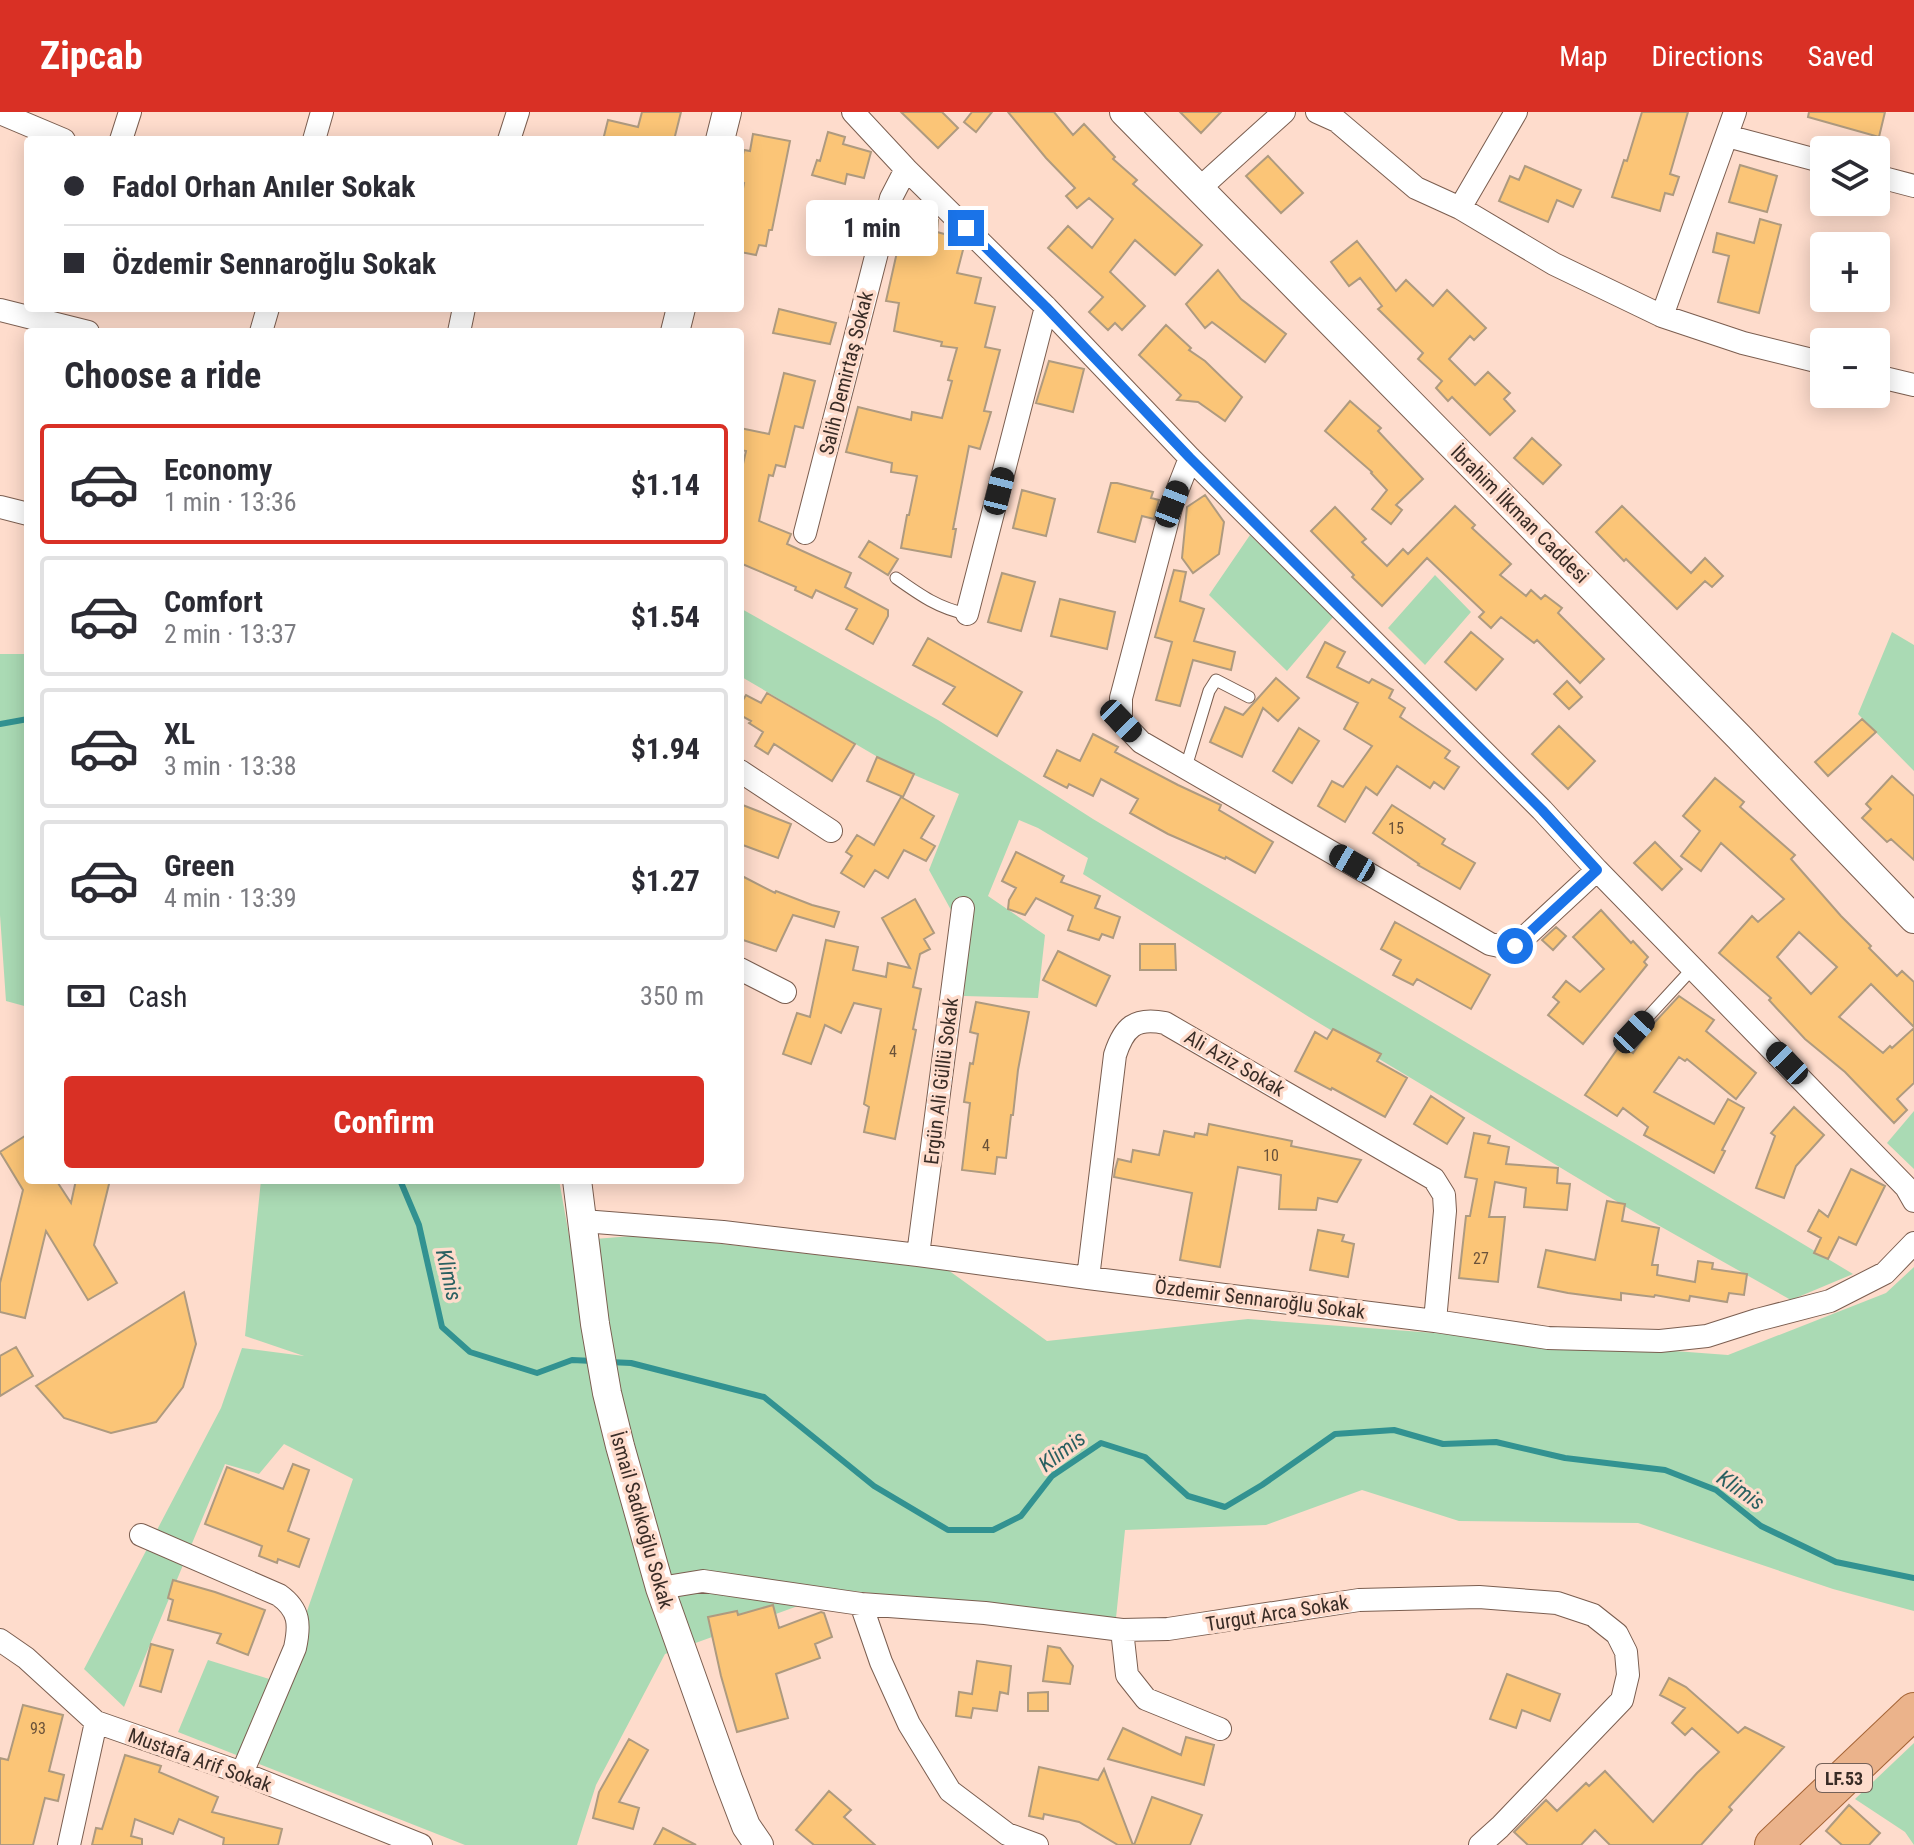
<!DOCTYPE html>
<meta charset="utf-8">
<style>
:root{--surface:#fff;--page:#f2f2f3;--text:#2b2b33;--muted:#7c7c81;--line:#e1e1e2;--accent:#d93025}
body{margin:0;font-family:"Roboto Condensed",sans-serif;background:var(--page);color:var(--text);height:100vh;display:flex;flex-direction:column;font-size:30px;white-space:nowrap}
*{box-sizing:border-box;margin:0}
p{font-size:26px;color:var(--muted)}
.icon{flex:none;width:44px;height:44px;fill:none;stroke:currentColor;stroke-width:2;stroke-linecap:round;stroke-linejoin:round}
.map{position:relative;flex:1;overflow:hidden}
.side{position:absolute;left:24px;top:216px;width:720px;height:856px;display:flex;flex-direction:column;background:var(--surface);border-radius:8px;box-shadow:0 4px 20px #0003}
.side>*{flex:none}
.guide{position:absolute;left:24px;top:24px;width:720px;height:176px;border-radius:8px;box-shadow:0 4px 20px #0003;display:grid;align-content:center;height:176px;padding:0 40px;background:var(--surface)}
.buttons{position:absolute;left:1810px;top:24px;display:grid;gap:16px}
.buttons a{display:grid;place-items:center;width:80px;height:80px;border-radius:8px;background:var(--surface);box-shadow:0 4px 20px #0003;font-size:40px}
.end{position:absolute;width:36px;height:36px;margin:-18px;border:10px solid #1a73e8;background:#fff;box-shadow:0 0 0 4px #fff}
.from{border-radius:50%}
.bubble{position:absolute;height:56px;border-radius:8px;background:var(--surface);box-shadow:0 4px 20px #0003;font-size:26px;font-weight:700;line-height:56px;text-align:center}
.car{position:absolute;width:24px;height:48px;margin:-24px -12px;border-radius:10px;box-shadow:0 0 6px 2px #0007;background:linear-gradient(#222 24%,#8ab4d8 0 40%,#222 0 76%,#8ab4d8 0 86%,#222 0)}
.guide b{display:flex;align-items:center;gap:28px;height:76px;font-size:30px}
.guide b+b{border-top:2px solid var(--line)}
.guide i{width:20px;height:20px;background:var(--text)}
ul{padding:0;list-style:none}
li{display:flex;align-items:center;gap:24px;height:120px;margin:0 16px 12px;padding:0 24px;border:4px solid var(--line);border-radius:8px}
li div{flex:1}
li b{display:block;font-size:30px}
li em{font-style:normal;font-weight:700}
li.current{border-color:var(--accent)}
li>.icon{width:72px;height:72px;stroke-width:1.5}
h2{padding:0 40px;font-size:36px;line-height:96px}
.pay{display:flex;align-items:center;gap:20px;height:88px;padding:0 40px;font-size:30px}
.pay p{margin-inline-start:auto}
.primary-button{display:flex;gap:16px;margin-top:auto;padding:16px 40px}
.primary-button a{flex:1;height:92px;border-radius:8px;background:var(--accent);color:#fff;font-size:32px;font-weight:700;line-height:92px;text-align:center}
header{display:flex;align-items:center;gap:48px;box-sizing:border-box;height:112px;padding:0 40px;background:var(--accent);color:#fff}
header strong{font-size:38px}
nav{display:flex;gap:44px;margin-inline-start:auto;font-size:28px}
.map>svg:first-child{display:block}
.green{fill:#aadab4}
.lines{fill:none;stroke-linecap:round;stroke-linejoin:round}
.stream{stroke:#329291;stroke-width:6}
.building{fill:#fbc577;stroke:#ae9a7f;stroke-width:2;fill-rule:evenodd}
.service-casing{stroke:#7b5e50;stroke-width:13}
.minor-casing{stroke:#7b5e50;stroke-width:24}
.tertiary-casing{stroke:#7b5e50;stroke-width:30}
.primary-casing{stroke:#a46335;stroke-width:38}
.service{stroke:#fff;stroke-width:11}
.minor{stroke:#fff;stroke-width:22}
.tertiary{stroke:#fff;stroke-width:28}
.primary{stroke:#ebb38b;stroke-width:36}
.route{stroke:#1a73e8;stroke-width:10}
.labels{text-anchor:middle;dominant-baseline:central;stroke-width:7;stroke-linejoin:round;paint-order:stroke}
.number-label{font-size:16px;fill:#6a523a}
.shield{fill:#fedccc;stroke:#746158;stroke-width:2}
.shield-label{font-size:18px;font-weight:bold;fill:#392c26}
.street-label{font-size:20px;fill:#392c26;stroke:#fedccc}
.water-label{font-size:22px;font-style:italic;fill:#2a6061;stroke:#fedccc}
</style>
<header>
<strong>Zipcab</strong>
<nav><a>Map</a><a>Directions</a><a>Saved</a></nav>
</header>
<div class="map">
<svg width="1914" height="1733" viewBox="0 0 1914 1733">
<rect width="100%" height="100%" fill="#fedccc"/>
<path class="green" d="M1250,423l84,81 -47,55 -78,-76z
M1435,463l36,37 -46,53 -37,-37z
M740,496l198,112 155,99 760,455 -62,26 -165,-93 -317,-190 -226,-143 5,-16 -50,-30 -19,-8 -31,76 57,39 -7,63 -74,-2 4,-55 -39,-71 30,-76 -66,-28 -153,-90z
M1892,520l22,13v126l-56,-57z
M0,542h28v353l-22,-6 -6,-86z
M1914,999v58l-27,-26z
M261,1068h298l11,61 74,-6 304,35 99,71 201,-22 480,36 158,-62 28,-26v344l-81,-22 -195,-66 -179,-2 -97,-31 -96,35 -141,5 -9,88 -274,-28 -177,64 -69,131 -19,60h-112l-287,-113 30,-72 74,23 71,-204 -69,-35 -25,30 -34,-10 -101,243 -40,-38 137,-261 21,-60 62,8 -59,-20z
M1914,1631v102l-9,-13 -50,-33z"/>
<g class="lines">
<path class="stream" d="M0,612l28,-5
M400,1068l19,45 23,102 28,25 67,21 35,-13 21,1
M609,1250l22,1 133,34 110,89 74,44h45l28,-14 31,-40 49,-33 44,14 43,39 37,11 37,-22 73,-51 59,-4 49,14 53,-2 69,16 100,12 51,20 45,36 75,36 78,16"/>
</g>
<path class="building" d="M642,0h39l-7,28h-71l5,-20 30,7z
M901,0h41l16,16 -20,20z
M972,0h20l-16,20 -12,-10z
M1008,0h46l19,23 11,-11 31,33 -2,2 24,21 -4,4 69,61 -27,30 -40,-35 -25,32 35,34 -23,24 -7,-7 -7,7 -19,-18 14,-15 -55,-49 20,-22 24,22 21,-29 -24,-21 -12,10 -11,-12 9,-8 -29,-30z
M1180,0h41l-20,21z
M1642,0h46l-18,62 9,3 -6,18 -8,-2 -5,18 -48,-14 12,-37 3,1z
M1809,0h76l-6,25 -71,-20z
M828,20l17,5 -2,7 28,8 -7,26 -17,-4 -2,10 -33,-9 5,-15 3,1z
M753,22l37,7 -18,89h-3l-3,16 -7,-1 -3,10 -16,-3v-47l4,-22 -4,-1v-13l4,-19 6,1z
M1268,44l35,37 -22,20 -35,-37z
M1740,53l37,11 -10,36 -38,-10z
M1525,54l56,24 -8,17 -16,-7 -9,22 -49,-21 11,-25 9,4z
M906,100l32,8 -1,12 18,5 9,9 -7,27 24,5 -6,25 20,4 -10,40 15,3 -16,61 7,1 -11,37 -11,-3 -16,83h3l-5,28 -50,-9 6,-33h2l8,-39 -26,-4 1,-9 -46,-11 12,-45 53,13 1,-8 30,6 10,-37 -4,-1 9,-32 -16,-2 1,-4 -48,-11 5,-28 -13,-2z
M1760,107l21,6 -22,88 -41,-11 11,-46 -16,-4 4,-19 37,10z
M1357,129l39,50 10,-11 27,26 14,-16 39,38 -12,12 -4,-4 -21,23 26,26 13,-13 22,21 -6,6 11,12 -25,24 -38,-38 -4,4 -12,-13 6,-7 -24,-22 5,-6 -45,-44 4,-3 -22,-28 -11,8 -18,-24z
M1218,158l23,29 45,35 -21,28 -53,-40 -7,6 -19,-24z
M779,197l57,14 -6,21 -57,-11z
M1166,213l25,23 -2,2 16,11 37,36 -17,24 -27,-19 -21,-2 4,-5 -42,-40z
M1049,249l35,8 -11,43 -37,-9z
M784,261l31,8 -12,47 -8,-2 -10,41 -9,-2 -3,11 -4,-1 -10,46 32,13 -4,10 64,29 -6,14 43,23v6l-15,28 -27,-15 11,-20 -41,-19 -4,8 -17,-8 1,-3 -56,-24v-86l6,-26 -6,-1v-22l29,6z
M1350,289l31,27 -3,3 45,48 -27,26 6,5 -11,14 -19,-15 15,-19 -16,-17 1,-1 -47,-41z
M1532,326l29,27 -18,19 -29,-26z
M1111,371h6l36,9 -2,6 8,2 -5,19 -12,-3 -7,26 -37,-10z
M1022,378l33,9 -9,37 -33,-8z
M1205,383l19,27 -5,32 -26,19 -11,-15 5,-51z
M1455,394l20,19 -3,3 39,36 -11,11 26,21 5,-6 10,9 4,-4 17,13 -4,5 46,46 -24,24 -43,-43 -3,3 -33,-26 -10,11 -12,-11 5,-5 -57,-54 -45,48 -30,-29 2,-2 -43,-44 24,-24 31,32 -4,3 25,24 16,-17 5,5z
M1622,394l69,67 14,-15 18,18 -11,11 -7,-6 -28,28 -51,-50 -2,2 -28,-29z
M869,429l29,18 -10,16 -29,-18z
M1174,458l12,2 -6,29 24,8 -10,32 41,11 -4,18 -38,-10 -13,46 -24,-6 16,-58 -17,-5z
M1002,461l33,9 -14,49 -33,-9z
M1060,487l55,13 -8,37 -56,-13z
M1471,520l32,27 -27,31 -31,-28z
M928,526l94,54 -25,44 -54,-32 12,-17 -42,-22z
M1325,530l20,10 -8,15 32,16 3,-4 21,11 -4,8 16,10 -5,9 50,34 -5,7 14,9 -15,22 -10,-7 -4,6 -33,-22 -20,29 -11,-8 -21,35 -27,-16 14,-25 11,6 29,-41 -28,-17 14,-26 -51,-26z
M1276,566l23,20 -21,23 -15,-13 -21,49 -32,-15 15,-35 18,8z
M1567,569l15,16 -13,12 -15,-15z
M767,581l88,51 -23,37 -58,-37 -6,10 -13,-8 8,-14 -14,-9 2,-2 -11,-6v-10l6,-10 15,8z
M1862,607l14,13 -48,44 -13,-14z
M1559,614l36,35 -27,28 -36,-35z
M1299,616l20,13 -27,42 -19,-12z
M1093,622l25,13 -3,5 63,33 43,20 -2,5 54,32 -18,31 -29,-16 -1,2 -57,-25 -38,-21 8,-14 -37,-20 -8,17 -24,-12 -2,4 -23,-12 13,-26 23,11z
M877,645l37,17 -11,23 -36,-16z
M1892,664l22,20v64l-23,-21 -4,3 -25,-24 9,-9 -5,-5z
M1715,666l29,24 -4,5 55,48 -4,4 50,57 30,30 -2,2 28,28 5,-5 12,11v45l-43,-43 -32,33 44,36 7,-7 2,2 22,-20v55l-17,16 10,11 -13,13 -49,-51 -40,-33 -36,-39 2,-2 -52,-45 33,-37 6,6 26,-23 -63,-56 -20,28 -20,-15 19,-25 -17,-15zM1799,820l38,35 -26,27 -34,-37z
M901,685l33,19 -13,22 14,8 -9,15 -22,-11 -16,28 -13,-8 -11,17 -23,-14 11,-17 -6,-4 11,-17 17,10z
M740,692l51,20 -13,34 -38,-14z
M1392,693l53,34 -3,5 33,19 -15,26 -42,-24 1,-1 -46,-31z
M1655,730l27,27 -20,21 -28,-27z
M1016,740l48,24 -3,6 39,14 -5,12 25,9 -7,21 -11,-4 -3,6 -31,-10 5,-14 -37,-18 -11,17 -17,-6 1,-9 7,-12 -14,-7z
M740,763l35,18 1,-2 36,14 27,7 -5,15 -41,-12 -17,36 -36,-12z
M915,787l19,34 -10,6 6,10 -10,5 -7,33 8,2 -8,40 3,1 -21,109 -31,-7 5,-25 -5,-3 17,-95 -27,-6 -13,30 -16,-8 -14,39 -28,-10 14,-41 13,4 16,-77 32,7 -5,23 33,7 2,-14 22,5 -28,-50z
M1601,798l30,33 2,-2 15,16 -4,5 3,3 -64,79 -35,-29 11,-13 -6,-5 13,-16 14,11 24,-23 -31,-32z
M1395,810l95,53 -19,34 -54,-30 -4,6 -20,-10 8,-15 -20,-11z
M1556,815l10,9 -13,14 -11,-10z
M1140,832h35l1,26h-36z
M1058,839l52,25 -14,30 -53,-26z
M1679,884l35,24 -8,11 50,42 -20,26 -49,-40 -2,2 -6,-4 -25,35 60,32 14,-25 16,9 -22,42 3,1 -11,22 -70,-38 4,-8 -25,-19 -6,8 -32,-21 36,-51 12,9 21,-30z
M976,890l53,10 -11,58 -5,45h-2l-5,43 -9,-1 -2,17 -33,-4 8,-67 -6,-1 6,-39 3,1 5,-30 -8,-2z
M1333,917l48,25 -4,7 30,17 -22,39 -53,-29 -1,2 -36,-19 20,-39 12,7z
M1431,984l33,22 -17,26 -33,-20z
M1794,995l30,28 -28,31 -12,32 -28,-10 19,-52 -4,-3z
M1209,1012l83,17 -1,5 70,14 -24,42 -19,-4 -2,12 -37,-1 2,-34 -43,-8 -18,100 -40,-7 12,-67 -78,-16 1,-7 3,-11 13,3 2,-12 26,5 5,-24 30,6 1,-4 12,2z
M1474,1021l16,3 -2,7 21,4 -3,17 52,4 -1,15 13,1 -3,26 -43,-3 2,-19 -31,-6 -6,35h16l-7,65 -39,-4 7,-62h4l7,-37 -12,-2z
M28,1022v46h28l15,23 5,-23h34l-16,65 23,38 -29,17 -42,-69 -21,87 -25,-6v-29l23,-93 -23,-38z
M1851,1057l34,17 -29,59 -17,-8 -11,22 -14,-6 7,-15 -13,-7 11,-21 9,7z
M1607,1089l18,3 -3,17 37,7 -7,37h6l-1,10 38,7 3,-21 15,2 -1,6 35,5 -3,21 -15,-2 -2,9 -37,-6 -1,5 -34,-6 -1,2 -33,-4v7l-53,-7 -30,-6 8,-37 49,10z
M1318,1118l26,5 -2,6 12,3 -6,33 -38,-7z
M184,1180l12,52 -13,43 -27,35 -45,11 -47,-15 -28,-32z
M16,1235l17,29 -33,20v-40z
M293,1352l16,6 -21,61 21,8 -10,28 -21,-8 -1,4 -18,-7 3,-10 -57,-22 22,-57 56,22z
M173,1468l42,12 50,18 -17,45 -31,-12 4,-9 -53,-14 5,-20 -5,-2z
M773,1493l6,23 42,-16 3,1 8,24 -17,7 5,14 -44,16 12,44 -51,14 -16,-56 -13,-59 29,-6 1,4z
M151,1532l22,6 -12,42 -21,-6z
M1048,1534l12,2 13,18 -3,18 -27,-3z
M977,1549l34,5 -3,28 -8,-2 -3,19 -24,-3 -2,10 -15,-2 3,-24 13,2z
M1507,1562l53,20 -10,27 -28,-11 -6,18 -26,-9z
M1669,1566l17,9 52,46 7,-6 39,20 -55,60 3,3 -31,35h-91l-15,-15 -14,15h-53l-14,-13 32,-32 11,11 29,-28 3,3 16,-15 48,51 44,-49 22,-21 -27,-24 -7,7 -13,-12 13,-15 -25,-13z
M1048,1580v19h-20v-18z
M23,1593l40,10 -14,56 15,4 -6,26 -13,-3 -12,47h-33v-87l8,2z
M1123,1616l58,27 5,-18 28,8 -10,40 -96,-26z
M629,1627l19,11 -29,52 20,6 -6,21 -40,-11 6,-26z
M125,1643l36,11 -2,6 59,25 -6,15 70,17 -4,16h-55l1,-7 -45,-19 -6,15 -38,-15 -4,17 11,3v6h-50l4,-17 6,1z
M1039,1655l59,13 6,-11 29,76h-15l-39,-23 -35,-8 -1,5 -14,-3z
M829,1679l22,19 -7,7 31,28h-61l-18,-15z
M1152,1685l50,18 -12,30h-56z
M1849,1693l31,28 -11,12h-27l-16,-14z
M663,1716l33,17h-42z"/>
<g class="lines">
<defs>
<path id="service" d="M896,466c24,17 42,30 71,36
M1186,655l23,-76 7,-11 33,17
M1634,920l59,-64"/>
<path id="minor" d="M853,0l53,57 140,138 144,151 352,352 55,60 309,317 8,14
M1317,0l20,9 79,67 44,20 94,56 108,52 81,27 81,20
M0,1l64,27
M1727,24l97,26
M121,28l9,-28
M314,28l8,-28
M509,28l9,-28
M1876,64l38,10
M1200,76l84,-76
M1460,96l56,-96
M0,198l88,22
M1662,204l73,-204
M261,220l7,-24
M459,220l5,-24
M1876,264l38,9
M1190,346l-18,46 -51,194v23l20,21 349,202 14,3 11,-1 82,-76
M0,395l28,7
M805,421l86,-335 15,-29
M967,502l79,-307
M740,659l91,60
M740,857l45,23
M583,1109l140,11 195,23 170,23 347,43 113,17 112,3 47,-5 50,-16 73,-19 55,-28 29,-30
M918,1143l45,-347
M1088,1166l27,-223c9,-28 20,-38 50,-32l269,156 10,16 1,16 -10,110
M141,1423l138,60c21,15 21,30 16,53l-53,125
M660,1476l43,-7 158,23 124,9 137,17 46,-1 191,-29 120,-3 78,6 36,12 24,19 9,18 2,23 -6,25 -122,127 -20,18
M861,1492l20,58 28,62 41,67 57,43 30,11
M1122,1518l5,45 19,24 74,30
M0,1528l26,18 70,64 146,51 179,72
M69,1733l27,-123"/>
<path id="tertiary" d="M1124,0l615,625 175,182
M720,28l7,-28
M675,220l6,-24
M577,1068l18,144 12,69 13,53 40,142 68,191 18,47 13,19"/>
<path id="primary" d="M1773,1733l141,-134"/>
</defs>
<use href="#service" class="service-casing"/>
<use href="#minor" class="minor-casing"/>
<use href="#tertiary" class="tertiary-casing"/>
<use href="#primary" class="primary-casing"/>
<use href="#service" class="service"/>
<use href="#minor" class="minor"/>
<use href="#tertiary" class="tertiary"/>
<use href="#primary" class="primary"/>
</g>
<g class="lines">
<path class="route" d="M966,116l80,79 144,151 352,352 55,60 -82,76"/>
</g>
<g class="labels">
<g class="number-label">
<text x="1396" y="716">15</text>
<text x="893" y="939">4</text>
<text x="986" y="1033">4</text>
<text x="1271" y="1043">10</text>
<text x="1481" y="1146">27</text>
<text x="38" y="1616">93</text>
</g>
<rect class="shield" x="1816" y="1652" width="56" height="28" rx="6"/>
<g class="shield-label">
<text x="1844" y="1666">LF.53</text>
</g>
<g class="street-label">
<text transform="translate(846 261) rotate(-76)">Salih Demirtaş Sokak</text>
<text transform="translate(1520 402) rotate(45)">İbrahim İlkman Caddesi</text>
<text transform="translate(1235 951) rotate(30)">Ali Aziz Sokak</text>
<text transform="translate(941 969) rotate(-83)">Ergün Ali Güllü Sokak</text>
<text transform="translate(1260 1187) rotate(7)">Özdemir Sennaroğlu Sokak</text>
<text transform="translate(642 1408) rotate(74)">İsmail Sadıkoğlu Sokak</text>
<text transform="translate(1277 1501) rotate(-9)">Turgut Arca Sokak</text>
<text transform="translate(200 1648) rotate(20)">Mustafa Arif Sokak</text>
</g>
<g class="water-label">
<text transform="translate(449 1163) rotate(77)">Klimis</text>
<text transform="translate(1062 1339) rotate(-37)">Klimis</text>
<text transform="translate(1741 1378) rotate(35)">Klimis</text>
</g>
</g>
</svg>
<div class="buttons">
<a><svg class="icon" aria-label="layers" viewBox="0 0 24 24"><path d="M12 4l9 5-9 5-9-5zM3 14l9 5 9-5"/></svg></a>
<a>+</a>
<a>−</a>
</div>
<i class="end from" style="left:1515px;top:834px"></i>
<i class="end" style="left:966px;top:116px"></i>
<div class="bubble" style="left:806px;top:88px;width:132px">1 min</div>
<i class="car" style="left:999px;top:379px;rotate:14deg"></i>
<i class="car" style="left:1172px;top:392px;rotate:21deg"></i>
<i class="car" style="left:1121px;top:609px;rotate:136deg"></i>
<i class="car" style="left:1352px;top:751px;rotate:300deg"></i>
<i class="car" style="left:1634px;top:920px;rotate:43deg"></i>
<i class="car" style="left:1787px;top:951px;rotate:316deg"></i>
<div class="guide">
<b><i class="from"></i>Fadol Orhan Anıler Sokak</b>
<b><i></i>Özdemir Sennaroğlu Sokak</b>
</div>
<section class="side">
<h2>Choose a ride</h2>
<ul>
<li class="current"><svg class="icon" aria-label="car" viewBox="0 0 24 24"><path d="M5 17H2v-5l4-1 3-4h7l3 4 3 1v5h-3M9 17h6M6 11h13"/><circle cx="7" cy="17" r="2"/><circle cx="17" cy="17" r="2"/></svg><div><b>Economy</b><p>1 min · 13:36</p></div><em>$1.14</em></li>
<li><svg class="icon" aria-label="car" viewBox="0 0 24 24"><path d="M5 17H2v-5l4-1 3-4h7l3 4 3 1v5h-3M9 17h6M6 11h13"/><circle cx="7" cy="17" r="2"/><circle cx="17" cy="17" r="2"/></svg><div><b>Comfort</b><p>2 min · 13:37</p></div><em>$1.54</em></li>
<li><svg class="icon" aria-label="car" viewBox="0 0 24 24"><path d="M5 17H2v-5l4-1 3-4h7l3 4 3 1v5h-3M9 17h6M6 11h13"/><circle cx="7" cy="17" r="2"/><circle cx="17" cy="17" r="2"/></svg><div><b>XL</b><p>3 min · 13:38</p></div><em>$1.94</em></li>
<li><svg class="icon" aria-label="car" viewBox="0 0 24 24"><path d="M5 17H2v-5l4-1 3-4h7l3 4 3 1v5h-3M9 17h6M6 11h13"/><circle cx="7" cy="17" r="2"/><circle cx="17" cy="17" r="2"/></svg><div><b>Green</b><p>4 min · 13:39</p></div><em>$1.27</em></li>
</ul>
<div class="pay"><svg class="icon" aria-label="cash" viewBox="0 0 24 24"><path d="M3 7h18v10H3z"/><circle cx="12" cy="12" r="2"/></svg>Cash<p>350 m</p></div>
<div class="primary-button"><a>Confirm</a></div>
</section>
</div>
